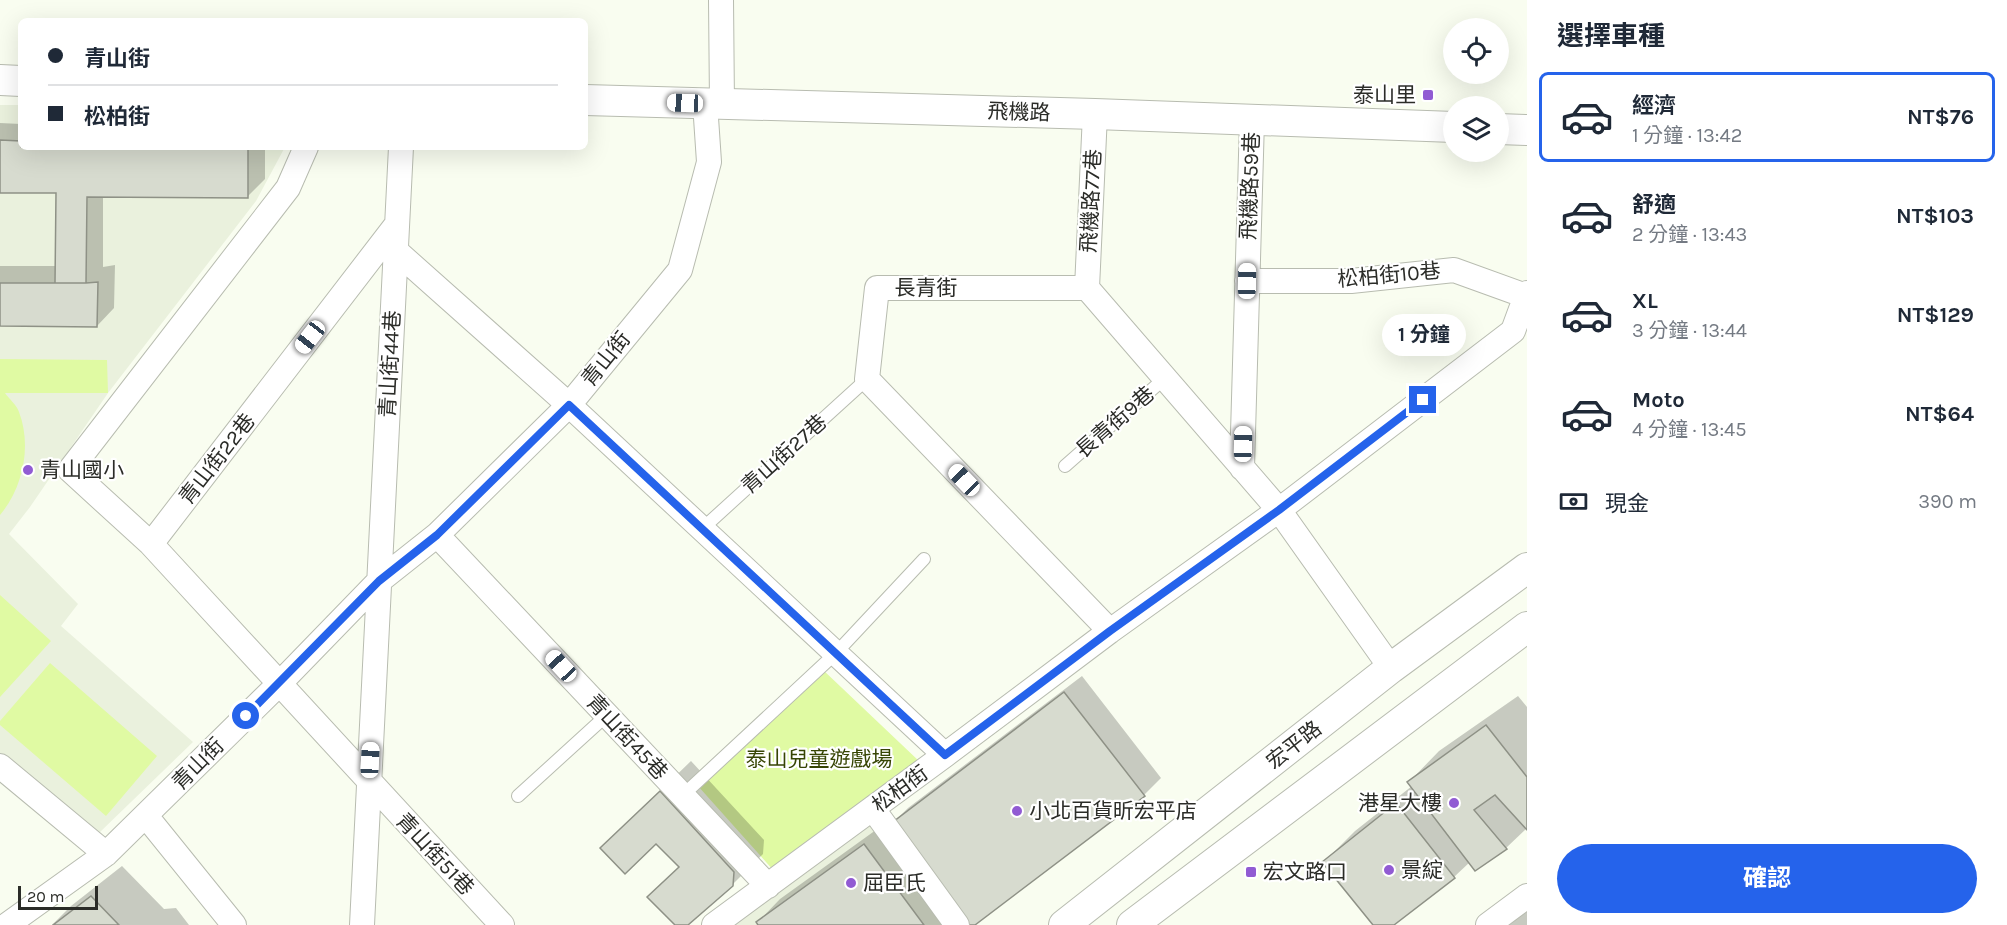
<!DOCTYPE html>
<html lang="zh-TW">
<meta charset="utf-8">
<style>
:root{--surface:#fff;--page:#f6f6f7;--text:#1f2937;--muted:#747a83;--line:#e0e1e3;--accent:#2563eb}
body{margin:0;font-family:Karla,"Noto Sans TC",sans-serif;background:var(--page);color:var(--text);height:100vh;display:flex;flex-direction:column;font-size:22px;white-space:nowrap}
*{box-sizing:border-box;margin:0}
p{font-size:20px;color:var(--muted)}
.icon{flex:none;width:33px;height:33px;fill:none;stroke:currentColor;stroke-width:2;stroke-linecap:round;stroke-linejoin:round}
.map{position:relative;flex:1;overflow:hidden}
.sheet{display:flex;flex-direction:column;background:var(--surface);width:480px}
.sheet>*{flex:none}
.hud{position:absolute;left:18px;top:18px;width:570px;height:132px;border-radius:9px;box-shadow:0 6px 24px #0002;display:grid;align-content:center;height:132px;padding:0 30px;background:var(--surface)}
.controls{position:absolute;left:1443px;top:18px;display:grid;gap:12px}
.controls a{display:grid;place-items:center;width:66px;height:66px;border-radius:50%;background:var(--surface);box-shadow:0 6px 24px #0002;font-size:30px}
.scale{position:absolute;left:18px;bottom:15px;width:80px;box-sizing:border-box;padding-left:6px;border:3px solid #2b2c28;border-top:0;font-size:16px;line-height:21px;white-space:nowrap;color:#2b2c28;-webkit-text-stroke:4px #fff;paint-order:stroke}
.end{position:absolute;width:27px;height:27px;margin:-14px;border:8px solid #2563eb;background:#fff;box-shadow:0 0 0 3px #fff}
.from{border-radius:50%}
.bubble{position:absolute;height:42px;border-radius:21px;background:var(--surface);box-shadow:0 6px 24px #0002;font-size:20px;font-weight:700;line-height:42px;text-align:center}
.car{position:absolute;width:18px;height:36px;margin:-18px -9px;border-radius:8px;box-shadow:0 0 4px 2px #0007;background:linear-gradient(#fff 24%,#345 0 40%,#fff 0 76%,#345 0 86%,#fff 0)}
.hud b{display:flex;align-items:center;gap:21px;height:57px;font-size:22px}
.hud b+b{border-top:2px solid var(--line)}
.hud i{width:15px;height:15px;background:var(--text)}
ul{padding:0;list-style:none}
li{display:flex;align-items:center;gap:18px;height:90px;margin:0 12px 9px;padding:0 18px;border:3px solid transparent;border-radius:9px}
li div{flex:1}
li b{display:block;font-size:22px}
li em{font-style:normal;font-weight:700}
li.on{border-color:var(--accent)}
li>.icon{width:54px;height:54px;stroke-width:1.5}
h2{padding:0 30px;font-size:27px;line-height:72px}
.pay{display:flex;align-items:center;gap:15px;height:66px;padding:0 30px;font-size:22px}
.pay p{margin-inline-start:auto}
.button{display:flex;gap:12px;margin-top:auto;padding:12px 30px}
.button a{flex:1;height:69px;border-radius:36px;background:var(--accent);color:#fff;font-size:24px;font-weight:700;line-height:69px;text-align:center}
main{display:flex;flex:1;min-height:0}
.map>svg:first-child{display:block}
.built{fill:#eaf1dd}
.green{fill:#e0faa3}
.shadow{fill:#0003}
.building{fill:#d7dbcf;stroke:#8e9186;stroke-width:1.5}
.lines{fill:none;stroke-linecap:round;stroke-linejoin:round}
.service-casing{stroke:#b8bcb0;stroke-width:14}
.minor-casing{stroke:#b8bcb0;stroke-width:26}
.tertiary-casing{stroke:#b8bcb0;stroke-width:32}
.service{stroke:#fff;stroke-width:12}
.minor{stroke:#fff;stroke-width:24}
.tertiary{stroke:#fff;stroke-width:30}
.route{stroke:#2563eb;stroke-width:8}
.poi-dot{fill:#915bd3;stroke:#fff;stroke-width:2}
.labels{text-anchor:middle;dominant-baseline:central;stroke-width:4.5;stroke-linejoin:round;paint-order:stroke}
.poi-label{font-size:21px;fill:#2b2c28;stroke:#fff;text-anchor:start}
.street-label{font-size:21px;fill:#2b2c28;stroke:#fff}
.park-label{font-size:21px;fill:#374504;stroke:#fff}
</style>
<main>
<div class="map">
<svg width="1527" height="925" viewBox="0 0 1527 925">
<rect width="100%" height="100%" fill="#f9fdf0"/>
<path class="built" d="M0,105h21v42h264l-29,54 -148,192 -78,114 -21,27 69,70 -17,22 132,116 -94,91 -99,-79z
M873,809l84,116h-241z"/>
<path class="green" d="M0,359l107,1 1,33h-103c4,6 12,12 14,19 13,34 4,76 -19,103z
M0,595l51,46 -51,56z
M50,663l107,93 -51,60 -106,-91v-4z
M822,669l98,93 -146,109 -76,-85z"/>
<path class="shadow" d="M0,123l21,1v23h244v32l-18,18 -144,-1v71l12,-2 -1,43 -17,18 -97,-2v-58h57v-74h-57z
M1082,676l79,102 -17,17 -172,130h-212l-2,-3 22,-23 107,-77 3,4 18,-18z
M1518,696l9,11v121l-21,20 -36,14 -16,15 -62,48h-17l-51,-63 31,-31 57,-45 -3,-4 30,-31z
M691,761l73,79 -1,14 -31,31 -46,40h-9l-28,-28 31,-31 -47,-49z
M122,866l42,43 12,-1 13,17h-137l19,-19z
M1527,904v21h-28z"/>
<path class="building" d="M0,140l21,1v6h227v51l-161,-1 -1,86h-31l1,-90h-56z
M98,282l-1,45 -97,-1v-43h86z
M1064,692l81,104 -170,129h-14l-72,-100z
M1486,725l41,52v53l-32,-35 -21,15 33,39 -32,22 -68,-89z
M660,791l74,81 -1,14 -45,39h-13l-28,-28 32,-30 -23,-23 -31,30 -25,-26z
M1396,803l59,75 -61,47h-21l-51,-63z
M864,844l60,81h-166l-2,-3z
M91,896l28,29h-66z"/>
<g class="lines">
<defs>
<path id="service" d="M1065,466l100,-88
M702,529l165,-150
M518,796l89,-81
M682,796l154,-143 88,-94"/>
<path id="minor" d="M721,0l1,104
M397,224l-246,320 351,381
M396,251l173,154 376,350
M1247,281h104l103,-11 72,26
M1087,288l8,-174
M1242,468l10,-348
M437,535l331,351
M151,544l-81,-74 218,-282 18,-41
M1110,631l-243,-252 10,-91h210l192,222 112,158
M0,766l106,88
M873,809l84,116
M146,816l88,109
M7,925l99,-71 174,-171 99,-102 58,-46 132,-130 111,-135 29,-108 -4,-59
M362,925l39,-778
M714,925l231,-170 165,-124 169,-121 234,-179 14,-38
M1488,925l39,-29"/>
<path id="tertiary" d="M0,80l21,1
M585,100l510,14 359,13
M1498,129l29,1
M1064,925l327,-257 136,-100
M1132,925l395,-298"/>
</defs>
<use href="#service" class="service-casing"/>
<use href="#minor" class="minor-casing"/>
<use href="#tertiary" class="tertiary-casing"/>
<use href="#service" class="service"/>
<use href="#minor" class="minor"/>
<use href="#tertiary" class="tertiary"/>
</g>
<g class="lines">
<path class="route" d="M246,716l133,-135 58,-46 132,-130 376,350 165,-124 169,-121 144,-110"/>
</g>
<g class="poi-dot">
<rect x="1422" y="89" width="12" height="12" rx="3"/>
<circle cx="28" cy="470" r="6"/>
<circle cx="1454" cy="803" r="6"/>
<circle cx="1017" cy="811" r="6"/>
<circle cx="1389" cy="870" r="6"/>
<rect x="1245" y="866" width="12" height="12" rx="3"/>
<circle cx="851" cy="883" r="6"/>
</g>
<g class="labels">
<g class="poi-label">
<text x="1416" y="95" text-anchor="end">泰山里</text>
<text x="40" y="470">青山國小</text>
<text x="1442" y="803" text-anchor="end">港星大樓</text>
<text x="1029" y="811">小北百貨昕宏平店</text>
<text x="1401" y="870">景綻</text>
<text x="1263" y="872">宏文路口</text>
<text x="863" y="883">屈臣氏</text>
</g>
<g class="street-label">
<text transform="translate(1019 112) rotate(2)">飛機路</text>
<text transform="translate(1250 186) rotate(-88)">飛機路59巷</text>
<text transform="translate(1091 201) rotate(-87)">飛機路77巷</text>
<text transform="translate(1389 275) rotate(-5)">松柏街10巷</text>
<text x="926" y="288">長青街</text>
<text transform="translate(606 359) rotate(-51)">青山街</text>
<text transform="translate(390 364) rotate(-87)">青山街44巷</text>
<text transform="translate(1115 422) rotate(-41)">長青街9巷</text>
<text transform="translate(784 454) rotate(-42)">青山街27巷</text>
<text transform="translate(217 459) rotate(-52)">青山街22巷</text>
<text transform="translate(627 737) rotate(47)">青山街45巷</text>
<text transform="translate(1294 745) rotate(-38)">宏平路</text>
<text transform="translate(198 764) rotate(-45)">青山街</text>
<text transform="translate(900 789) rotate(-36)">松柏街</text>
<text transform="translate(435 854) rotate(47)">青山街51巷</text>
</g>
<g class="park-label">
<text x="819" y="759">泰山兒童遊戲場</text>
</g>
</g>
</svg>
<div class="controls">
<a><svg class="icon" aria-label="locate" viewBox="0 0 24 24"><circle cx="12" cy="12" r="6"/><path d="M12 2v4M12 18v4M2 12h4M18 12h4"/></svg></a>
<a><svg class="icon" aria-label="layers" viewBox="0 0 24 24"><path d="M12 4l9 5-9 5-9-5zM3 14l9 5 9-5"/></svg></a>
</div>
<div class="scale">20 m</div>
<i class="end from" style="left:246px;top:716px"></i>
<i class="end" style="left:1423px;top:400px"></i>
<div class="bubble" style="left:1382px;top:314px;width:84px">1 分鐘</div>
<i class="car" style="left:685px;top:103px;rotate:272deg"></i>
<i class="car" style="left:1247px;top:281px;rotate:1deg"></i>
<i class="car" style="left:310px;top:337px;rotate:218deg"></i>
<i class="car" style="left:1243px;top:444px;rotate:1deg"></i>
<i class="car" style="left:964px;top:480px;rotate:316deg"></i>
<i class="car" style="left:561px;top:666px;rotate:317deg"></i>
<i class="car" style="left:370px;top:760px;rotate:3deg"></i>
<div class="hud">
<b><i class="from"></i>青山街</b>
<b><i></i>松柏街</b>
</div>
</div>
<section class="sheet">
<h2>選擇車種</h2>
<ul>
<li class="on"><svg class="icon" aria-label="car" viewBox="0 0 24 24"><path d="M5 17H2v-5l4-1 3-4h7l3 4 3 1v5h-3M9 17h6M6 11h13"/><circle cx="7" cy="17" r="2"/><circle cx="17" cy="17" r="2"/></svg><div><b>經濟</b><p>1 分鐘 · 13:42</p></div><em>NT$76</em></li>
<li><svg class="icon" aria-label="car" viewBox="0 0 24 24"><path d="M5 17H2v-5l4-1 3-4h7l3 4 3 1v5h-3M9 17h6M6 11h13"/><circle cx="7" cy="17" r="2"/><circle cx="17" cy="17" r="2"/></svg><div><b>舒適</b><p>2 分鐘 · 13:43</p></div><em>NT$103</em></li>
<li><svg class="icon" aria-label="car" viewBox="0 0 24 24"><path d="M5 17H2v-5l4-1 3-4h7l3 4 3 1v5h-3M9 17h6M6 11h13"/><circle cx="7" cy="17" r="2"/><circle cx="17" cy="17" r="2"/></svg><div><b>XL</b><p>3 分鐘 · 13:44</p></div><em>NT$129</em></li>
<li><svg class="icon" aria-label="car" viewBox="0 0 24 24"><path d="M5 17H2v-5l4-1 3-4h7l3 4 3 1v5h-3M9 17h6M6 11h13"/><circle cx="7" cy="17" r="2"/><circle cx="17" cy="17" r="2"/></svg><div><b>Moto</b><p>4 分鐘 · 13:45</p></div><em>NT$64</em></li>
</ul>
<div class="pay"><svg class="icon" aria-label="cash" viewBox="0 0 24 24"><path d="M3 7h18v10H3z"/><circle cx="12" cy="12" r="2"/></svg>現金<p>390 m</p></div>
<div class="button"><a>確認</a></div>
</section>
</main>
